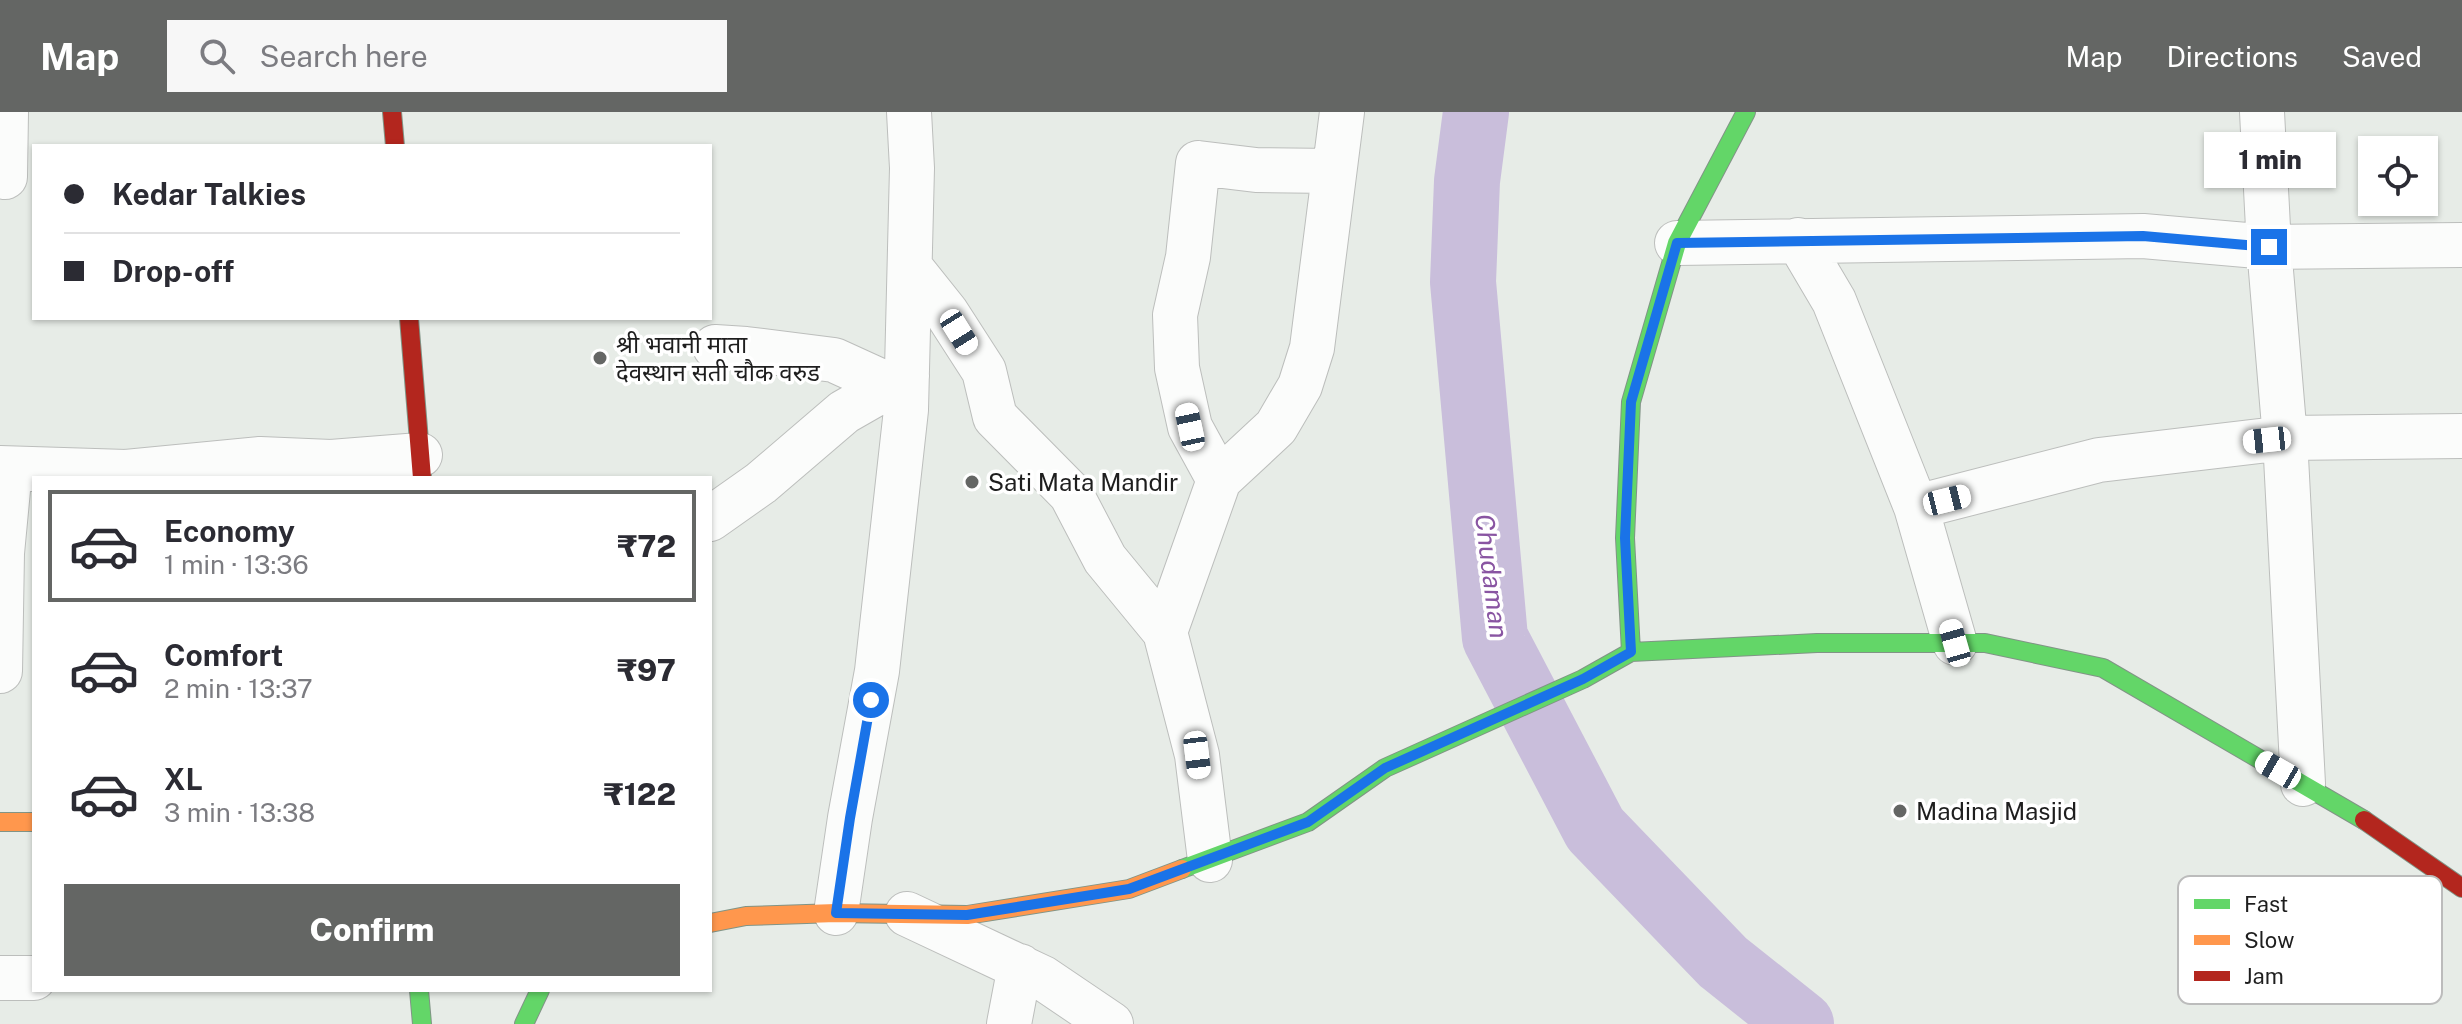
<!DOCTYPE html>
<meta charset="utf-8">
<style>
:root{--surface:#fff;--page:#f7f7f7;--text:#2b2b33;--muted:#7c7c81;--line:#e1e1e2;--accent:#646664}
body{margin:0;font-family:"Public Sans","Noto Sans Devanagari",sans-serif;background:var(--page);color:var(--text);height:100vh;display:flex;flex-direction:column;font-size:30px;white-space:nowrap}
*{box-sizing:border-box;margin:0}
p{font-size:26px;color:var(--muted)}
.icon{flex:none;width:44px;height:44px;fill:none;stroke:currentColor;stroke-width:2;stroke-linecap:round;stroke-linejoin:round}
.map{position:relative;flex:1;overflow:hidden}
.side{position:absolute;left:32px;top:364px;width:680px;height:516px;display:flex;flex-direction:column;background:var(--surface);border-radius:0px;box-shadow:0 2px 6px #0004}
.side>*{flex:none}
.guide{position:absolute;left:32px;top:32px;width:680px;height:176px;border-radius:0px;box-shadow:0 2px 6px #0004;display:grid;align-content:center;height:176px;padding:0 32px;background:var(--surface)}
.buttons{position:absolute;left:2358px;top:24px;display:grid;gap:16px}
.buttons a{display:grid;place-items:center;width:80px;height:80px;border-radius:0px;background:var(--surface);box-shadow:0 2px 6px #0004;font-size:40px}
.end{position:absolute;width:36px;height:36px;margin:-18px;border:10px solid #1a73e8;background:#fff;box-shadow:0 0 0 4px #fff}
.from{border-radius:50%}
.bubble{position:absolute;height:56px;border-radius:0px;background:var(--surface);box-shadow:0 2px 6px #0004;font-size:26px;font-weight:800;line-height:56px;text-align:center}
.car{position:absolute;width:24px;height:48px;margin:-24px -12px;border-radius:10px;box-shadow:0 0 6px 2px #0007;background:linear-gradient(#fff 24%,#345 0 40%,#fff 0 76%,#345 0 86%,#fff 0)}
.guide b{display:flex;align-items:center;gap:28px;height:76px;font-size:30px}
.guide b+b{border-top:2px solid var(--line)}
.guide i{width:20px;height:20px;background:var(--text)}
ul{padding:14px 0 0;list-style:none}
li{display:flex;align-items:center;gap:24px;height:112px;margin:0 16px 12px;padding:0 16px;border:4px solid transparent;border-radius:0px}
li div{flex:1}
li b{display:block;font-size:30px}
li em{font-style:normal;font-weight:800}
li.on{border-color:var(--accent)}
li>.icon{width:72px;height:72px;stroke-width:1.5}
.cta{display:flex;gap:16px;margin-top:auto;padding:16px 32px}
.cta a{flex:1;height:92px;border-radius:0px;background:var(--accent);color:#fff;font-size:32px;font-weight:800;line-height:92px;text-align:center}
header{display:flex;align-items:center;gap:48px;box-sizing:border-box;height:112px;padding:0 40px;background:var(--accent);color:#fff}
header strong{font-size:38px}
nav{display:flex;gap:44px;margin-inline-start:auto;font-size:28px}
.search{width:560px;height:72px;background:var(--page);display:flex;align-items:center;gap:20px;box-sizing:border-box;padding:0 28px;border-radius:0px;color:var(--muted);font-size:30px}
.map>svg:first-child{display:block}
.lines{fill:none;stroke-linecap:round;stroke-linejoin:round}
.river{stroke:#c9bedb;stroke-width:66}
.street-casing{stroke:#bcbebc;stroke-width:46}
.fast-casing{stroke:#819486;stroke-width:20}
.slow-casing{stroke:#819486;stroke-width:20}
.jam-casing{stroke:#819486;stroke-width:20}
.street{stroke:#fbfcfb;stroke-width:44}
.fast{stroke:#63d668;stroke-width:18}
.slow{stroke:#ff974d;stroke-width:18}
.jam{stroke:#b3261e;stroke-width:18}
.route{stroke:#1a73e8;stroke-width:10}
.poi-dot{fill:#646664;stroke:#fff;stroke-width:3}
.labels{text-anchor:middle;dominant-baseline:central;stroke-width:7;stroke-linejoin:round;paint-order:stroke}
.poi-label{font-size:24px;fill:#1e1e1e;stroke:#fff;text-anchor:start}
.water-label{font-size:26px;font-style:italic;fill:#8955a2;stroke:#fff}
.key{fill:#fff;stroke:#bcbcbc;stroke-width:2}
.key-label{font-size:22px;fill:#1e1e1e}
</style>
<header>
<strong>Map</strong>
<div class="search"><svg class="icon" aria-label="search" viewBox="0 0 24 24"><circle cx="10" cy="10" r="6"/><path d="M15 15l6 6"/></svg>Search here</div>
<nav><a>Map</a><a>Directions</a><a>Saved</a></nav>
</header>
<div class="map">
<svg width="2462" height="912" viewBox="0 0 2462 912">
<rect width="100%" height="100%" fill="#e7ece7"/>
<g class="lines">
<path class="river" d="M1476,0l-9,69 -4,101 32,356 100,191 128,133 78,62"/>
<defs>
<path id="street" d="M2262,0l7,135 16,191 18,346
M5,65l1,-65
M1798,128l36,61 82,206
M1677,131l466,-7 126,11 193,-2
M910,155l36,45 38,59 11,46 76,77 34,65 60,73 32,123 13,105
M715,235l31,2 88,11 57,26
M0,356l126,4 134,-13 71,3 89,-7
M1219,368l-29,-53 -13,-59 -2,-53 13,-58 10,-94 58,7 77,1
M710,407l51,-36 83,-71 63,-36
M1165,520l54,-152 57,-53 24,-41 12,-38 30,-236
M1955,531l-39,-136 183,-47 186,-22 177,-2
M0,559l2,-118 8,-84
M836,801l14,-95 27,-147 29,-261 6,-242 -3,-56
M907,802l136,64 68,46
M0,866h34
M1009,912l11,-58"/>
<path id="fast" d="M1631,540l186,-9h168l118,25 261,152
M1182,757l126,-47 77,-54 198,-89 48,-27 -6,-114 6,-136 46,-159 69,-131
M419,878l3,34
M524,912l16,-34"/>
<path id="slow" d="M0,710h34
M710,811l36,-7 90,-3 131,2 162,-26 53,-20"/>
<path id="jam" d="M392,0l3,34
M409,206l13,160
M2364,708l98,68"/>
</defs>
<use href="#street" class="street-casing"/>
<use href="#fast" class="fast-casing"/>
<use href="#slow" class="slow-casing"/>
<use href="#jam" class="jam-casing"/>
<use href="#street" class="street"/>
<use href="#fast" class="fast"/>
<use href="#slow" class="slow"/>
<use href="#jam" class="jam"/>
</g>
<g class="lines">
<path class="route" d="M871,588l-21,118 -14,95 131,2 162,-26 179,-67 77,-54 198,-89 48,-27 -6,-114 6,-136 46,-159 466,-7 126,11"/>
</g>
<g class="poi-dot">
<circle cx="600" cy="246" r="8"/>
<circle cx="972" cy="370" r="8"/>
<circle cx="1900" cy="699" r="8"/>
</g>
<g class="labels">
<g class="poi-label">
<text x="616" y="232">श्री भवानी माता<tspan x="616" dy="28">देवस्थान सती चौक वरुड</tspan></text>
<text x="988" y="370">Sati Mata Mandir</text>
<text x="1916" y="699">Madina Masjid</text>
</g>
<g class="water-label">
<text transform="translate(1492 464) rotate(83)">Chudaman</text>
</g>
</g>
<rect x="2178" y="764" width="264" height="128" rx="12" class="key"/>
<rect x="2194" y="787" width="36" height="10" fill="#63d668"/>
<rect x="2194" y="823" width="36" height="10" fill="#ff974d"/>
<rect x="2194" y="859" width="36" height="10" fill="#b3261e"/>
<g class="key-label">
<text x="2244" y="800">Fast</text>
<text x="2244" y="836">Slow</text>
<text x="2244" y="872">Jam</text>
</g>
</svg>
<div class="buttons">
<a><svg class="icon" aria-label="locate" viewBox="0 0 24 24"><circle cx="12" cy="12" r="6"/><path d="M12 2v4M12 18v4M2 12h4M18 12h4"/></svg></a>
</div>
<i class="end from" style="left:871px;top:588px"></i>
<i class="end" style="left:2269px;top:135px"></i>
<div class="bubble" style="left:2204px;top:20px;width:132px">1 min</div>
<i class="car" style="left:959px;top:220px;rotate:148deg"></i>
<i class="car" style="left:1190px;top:315px;rotate:348deg"></i>
<i class="car" style="left:2267px;top:328px;rotate:264deg"></i>
<i class="car" style="left:1947px;top:388px;rotate:76deg"></i>
<i class="car" style="left:1955px;top:531px;rotate:344deg"></i>
<i class="car" style="left:1197px;top:643px;rotate:173deg"></i>
<i class="car" style="left:2278px;top:658px;rotate:300deg"></i>
<div class="guide">
<b><i class="from"></i>Kedar Talkies</b>
<b><i></i>Drop-off</b>
</div>
<section class="side">
<ul>
<li class="on"><svg class="icon" aria-label="car" viewBox="0 0 24 24"><path d="M5 17H2v-5l4-1 3-4h7l3 4 3 1v5h-3M9 17h6M6 11h13"/><circle cx="7" cy="17" r="2"/><circle cx="17" cy="17" r="2"/></svg><div><b>Economy</b><p>1 min · 13:36</p></div><em>₹72</em></li>
<li><svg class="icon" aria-label="car" viewBox="0 0 24 24"><path d="M5 17H2v-5l4-1 3-4h7l3 4 3 1v5h-3M9 17h6M6 11h13"/><circle cx="7" cy="17" r="2"/><circle cx="17" cy="17" r="2"/></svg><div><b>Comfort</b><p>2 min · 13:37</p></div><em>₹97</em></li>
<li><svg class="icon" aria-label="car" viewBox="0 0 24 24"><path d="M5 17H2v-5l4-1 3-4h7l3 4 3 1v5h-3M9 17h6M6 11h13"/><circle cx="7" cy="17" r="2"/><circle cx="17" cy="17" r="2"/></svg><div><b>XL</b><p>3 min · 13:38</p></div><em>₹122</em></li>
</ul>
<div class="cta"><a>Confirm</a></div>
</section>
</div>
